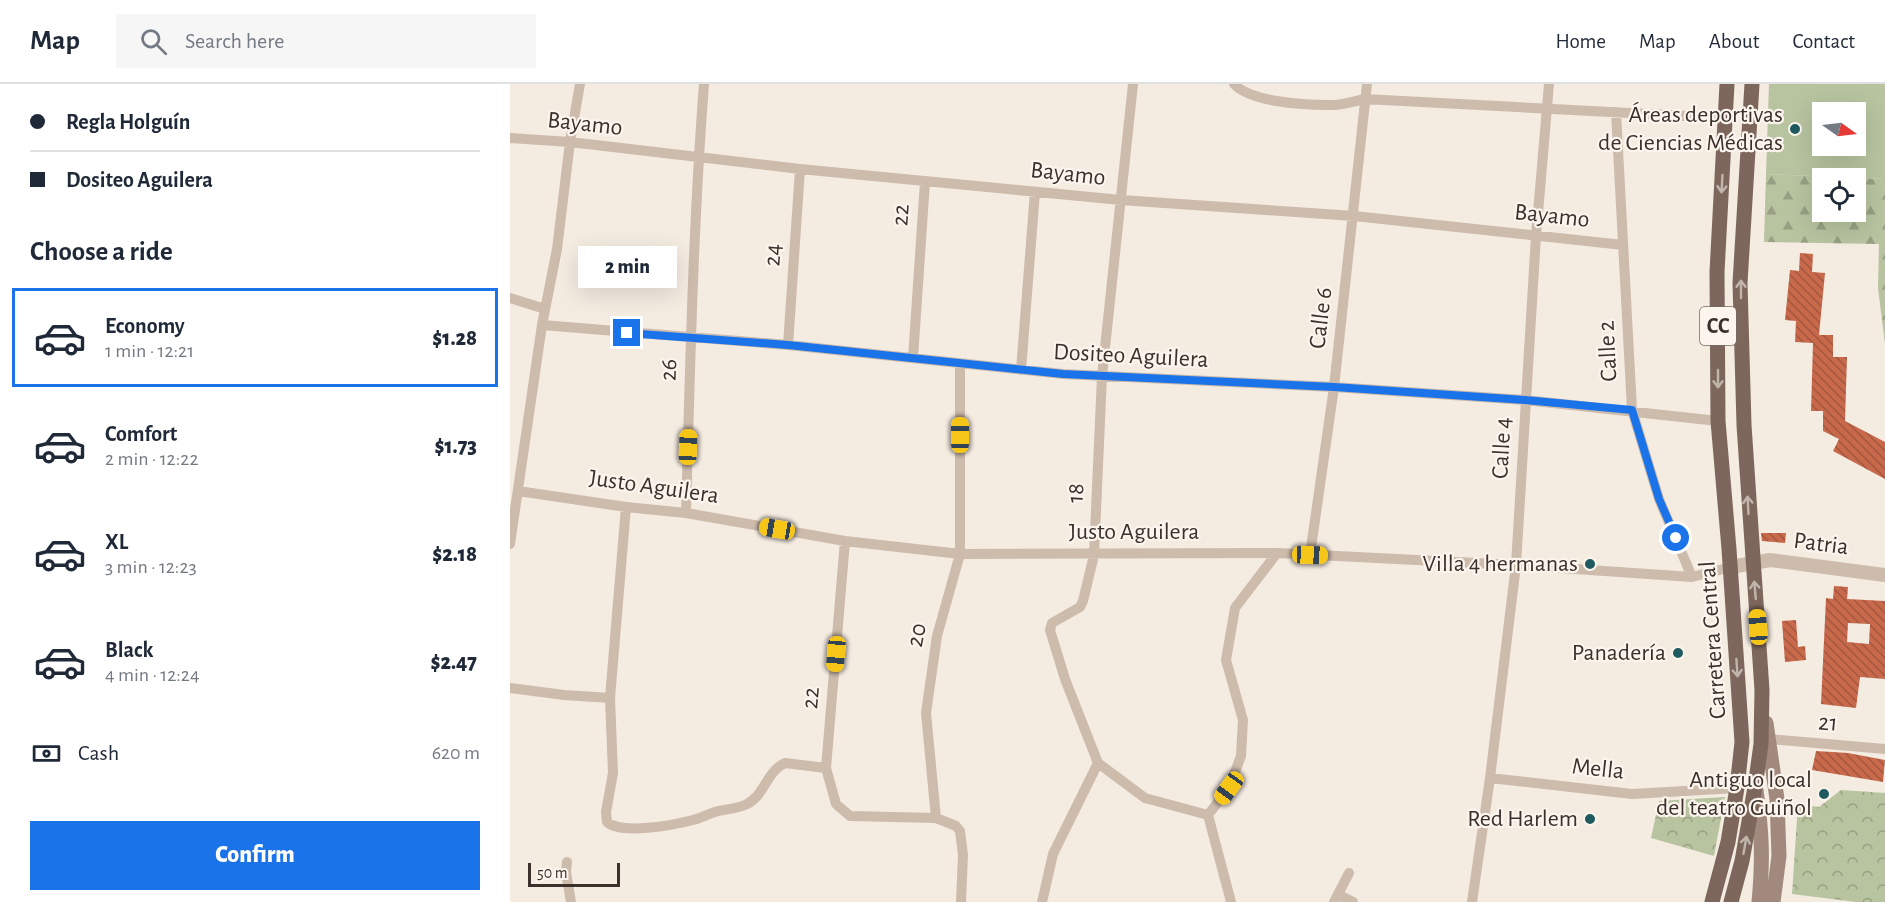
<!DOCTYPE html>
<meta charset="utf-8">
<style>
:root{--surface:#fff;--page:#f6f6f7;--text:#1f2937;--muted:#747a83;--line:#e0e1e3;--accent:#1a73e8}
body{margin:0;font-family:"Alegreya Sans",sans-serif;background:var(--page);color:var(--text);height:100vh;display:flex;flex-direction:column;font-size:22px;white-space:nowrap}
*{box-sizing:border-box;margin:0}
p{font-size:20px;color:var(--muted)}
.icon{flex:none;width:33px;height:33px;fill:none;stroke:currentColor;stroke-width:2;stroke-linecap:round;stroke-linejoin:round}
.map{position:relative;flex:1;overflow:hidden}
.details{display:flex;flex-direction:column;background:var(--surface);width:510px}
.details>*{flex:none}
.top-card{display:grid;align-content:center;height:132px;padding:0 30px;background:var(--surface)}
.needle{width:39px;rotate:104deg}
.controls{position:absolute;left:1302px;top:18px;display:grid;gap:12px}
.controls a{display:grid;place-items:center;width:54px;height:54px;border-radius:0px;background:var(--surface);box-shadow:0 6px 24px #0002;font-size:30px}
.scale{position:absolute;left:18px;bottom:15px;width:92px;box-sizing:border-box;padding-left:6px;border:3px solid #3b302b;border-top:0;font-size:16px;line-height:21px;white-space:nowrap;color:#3b302b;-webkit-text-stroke:4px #fbf5ee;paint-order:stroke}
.end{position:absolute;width:27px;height:27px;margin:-14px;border:8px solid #1a73e8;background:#fff;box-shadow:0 0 0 3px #fff}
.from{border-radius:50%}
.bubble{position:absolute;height:42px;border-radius:0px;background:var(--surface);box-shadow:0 6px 24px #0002;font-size:20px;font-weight:800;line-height:42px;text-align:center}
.car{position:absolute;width:18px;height:36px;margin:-18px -9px;border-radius:8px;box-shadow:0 0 4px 2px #0007;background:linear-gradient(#f5c518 24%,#345 0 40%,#f5c518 0 76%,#345 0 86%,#f5c518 0)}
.top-card b{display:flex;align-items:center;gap:21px;height:57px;font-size:22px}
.top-card b+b{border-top:2px solid var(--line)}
.top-card i{width:15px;height:15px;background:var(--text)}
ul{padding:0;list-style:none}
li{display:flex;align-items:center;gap:18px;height:99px;margin:0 12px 9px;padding:0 18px;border:3px solid transparent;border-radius:0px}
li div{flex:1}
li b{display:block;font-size:22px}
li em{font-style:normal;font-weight:800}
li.on{border-color:var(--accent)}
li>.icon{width:54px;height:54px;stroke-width:1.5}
h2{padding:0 30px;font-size:27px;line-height:72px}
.pay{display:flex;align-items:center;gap:15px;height:66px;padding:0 30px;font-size:22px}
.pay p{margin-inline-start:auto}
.button{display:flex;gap:12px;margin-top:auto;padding:12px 30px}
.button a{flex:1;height:69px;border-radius:0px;background:var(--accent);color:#fff;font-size:24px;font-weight:800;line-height:69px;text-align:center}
header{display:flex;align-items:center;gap:36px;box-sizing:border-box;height:84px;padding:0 30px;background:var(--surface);border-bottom:2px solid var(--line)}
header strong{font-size:28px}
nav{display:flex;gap:33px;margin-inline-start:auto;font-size:21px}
.search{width:420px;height:54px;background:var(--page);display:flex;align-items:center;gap:15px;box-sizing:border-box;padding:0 21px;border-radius:0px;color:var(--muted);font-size:22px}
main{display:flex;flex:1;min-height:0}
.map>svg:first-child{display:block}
.forest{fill:url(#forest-firs);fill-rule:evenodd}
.park{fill:url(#park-crowns)}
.pitch{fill:#b8c4a0;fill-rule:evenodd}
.building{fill:url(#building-back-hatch);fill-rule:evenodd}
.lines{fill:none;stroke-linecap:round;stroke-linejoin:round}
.minor{stroke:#cdbbac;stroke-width:10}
.tertiary{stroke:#cdbbac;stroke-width:14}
.secondary{stroke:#a18a7d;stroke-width:15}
.primary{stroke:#7d675c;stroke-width:15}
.oneway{stroke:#c2b5ac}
.route{stroke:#1a73e8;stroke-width:8}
.poi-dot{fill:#1f5a5e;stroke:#fbf5ee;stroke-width:2}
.labels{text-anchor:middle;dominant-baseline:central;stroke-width:4.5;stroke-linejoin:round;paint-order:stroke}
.shield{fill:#fbf5ee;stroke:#756b66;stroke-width:1.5}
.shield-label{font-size:22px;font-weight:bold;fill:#3b302b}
.poi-label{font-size:24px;fill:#3b302b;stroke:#fbf5ee;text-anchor:end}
.street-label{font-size:24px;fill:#3b302b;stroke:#fbf5ee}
</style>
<header>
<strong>Map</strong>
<div class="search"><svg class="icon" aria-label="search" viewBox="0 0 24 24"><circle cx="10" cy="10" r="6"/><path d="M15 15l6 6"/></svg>Search here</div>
<nav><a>Home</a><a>Map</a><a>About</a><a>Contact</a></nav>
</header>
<main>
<section class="details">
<div class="top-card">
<b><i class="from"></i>Regla Holguín</b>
<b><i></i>Dositeo Aguilera</b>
</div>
<h2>Choose a ride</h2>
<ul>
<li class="on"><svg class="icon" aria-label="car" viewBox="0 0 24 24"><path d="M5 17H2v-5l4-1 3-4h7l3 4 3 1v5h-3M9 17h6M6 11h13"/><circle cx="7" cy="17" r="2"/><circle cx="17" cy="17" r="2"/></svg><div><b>Economy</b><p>1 min · 12:21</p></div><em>$1.28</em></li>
<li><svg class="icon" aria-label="car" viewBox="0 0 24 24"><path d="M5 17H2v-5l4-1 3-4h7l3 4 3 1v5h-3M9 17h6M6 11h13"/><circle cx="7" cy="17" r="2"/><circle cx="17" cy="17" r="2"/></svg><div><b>Comfort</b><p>2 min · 12:22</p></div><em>$1.73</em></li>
<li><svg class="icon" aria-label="car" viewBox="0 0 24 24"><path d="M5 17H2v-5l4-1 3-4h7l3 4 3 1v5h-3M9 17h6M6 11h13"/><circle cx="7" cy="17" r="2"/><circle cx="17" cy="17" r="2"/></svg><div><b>XL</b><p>3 min · 12:23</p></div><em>$2.18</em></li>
<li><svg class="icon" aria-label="car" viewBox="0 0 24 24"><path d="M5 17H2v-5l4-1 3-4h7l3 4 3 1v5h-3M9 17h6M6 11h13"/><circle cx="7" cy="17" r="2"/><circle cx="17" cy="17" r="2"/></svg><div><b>Black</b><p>4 min · 12:24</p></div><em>$2.47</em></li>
</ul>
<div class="pay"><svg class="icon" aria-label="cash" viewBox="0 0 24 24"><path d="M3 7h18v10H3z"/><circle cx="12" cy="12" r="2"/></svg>Cash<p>620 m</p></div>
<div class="button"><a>Confirm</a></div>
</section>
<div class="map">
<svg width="1375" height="818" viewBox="0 0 1375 818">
<defs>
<pattern id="forest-firs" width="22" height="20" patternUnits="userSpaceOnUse" patternTransform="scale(1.5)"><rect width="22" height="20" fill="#b8c4a0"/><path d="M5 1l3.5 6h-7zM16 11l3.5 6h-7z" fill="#97a083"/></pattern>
<pattern id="park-crowns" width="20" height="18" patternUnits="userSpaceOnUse" patternTransform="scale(1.5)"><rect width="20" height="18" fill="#b8c4a0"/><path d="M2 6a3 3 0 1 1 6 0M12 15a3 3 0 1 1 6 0" fill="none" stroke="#97a083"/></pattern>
<pattern id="building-back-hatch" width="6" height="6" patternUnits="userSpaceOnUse" patternTransform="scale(1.5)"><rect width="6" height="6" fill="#c8694b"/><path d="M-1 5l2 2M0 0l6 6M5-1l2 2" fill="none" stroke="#a4573f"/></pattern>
</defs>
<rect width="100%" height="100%" fill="#f4ebe1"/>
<path class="forest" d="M1256,90l119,5v165l-7,-56 1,-44 -115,-2zM1312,94h34v34h-34z"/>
<path class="park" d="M1331,706l44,3v109h-29l-64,-8 6,-90 21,3z
M1215,713l-11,59 -63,-18 8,-37z"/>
<path class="pitch" d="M1259,0h116v95l-119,-5zM1312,28h34v34h-34z"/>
<path class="building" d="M1290,169l13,1 -1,18 13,1 -6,62h14v22h14l-2,64 40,21v37l-52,-28 6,-12 -16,-8v-20h-12l2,-68 -18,-1 1,-21 -11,-1 5,-50 9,1z
M1251,449h25l-1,10 -23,-2z
M1324,502l14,1 -1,12 38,2v78l-25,-2 -4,31 -35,-4 5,-106 7,1zM1338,539l22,1 -1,20 -22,-2z
M1286,536l2,27 7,-1 1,14 -21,2 -3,-41z
M1306,667l32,2 37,7 -2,22 -71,-12z"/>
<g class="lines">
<path class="minor" d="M724,0c16,18 70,21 94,21 12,1 26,-4 37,-6l360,19
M1106,28l16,298 27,89 33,78
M0,54l60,4 230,27 321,31 233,16 269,29
M0,214l35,11
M32,241l246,20 275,29 271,13 191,13 193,21
M278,261l12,-176
M403,274l12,-176
M511,286l14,-178
M8,407l108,16 60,6 159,28 115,13 317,-1 239,12 176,12 39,-10
M116,423l-16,191 3,75 -7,39 1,10c14,13 67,3 86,-2 8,-2 15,-6 22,-8 10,-3 23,-3 32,-8 18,-9 19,-32 38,-41l41,5
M176,429c4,-143 7,-286 18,-429
M335,457l-19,227 10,36 14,12 86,2 20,8 4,5 3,24 -2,47
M0,460l32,-219 15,-76 13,-107 10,-58
M800,471l24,-168 33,-303
M0,604l54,7 46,3
M1258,655l117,10
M588,679l47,35 63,17
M980,694l142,16 105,-6
M698,731l21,-27 12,-32 2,-36 -17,-60 9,-52 42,-55
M698,731l23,87
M426,734l-10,-105 11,-77 23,-82v-191
M57,778l-1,10 5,30
M829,811l14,7
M532,818l11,-48 45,-91 -33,-84 -15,-49 2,-7 28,-16 3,-6 11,-46 8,-179 31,-292
M824,818l15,-29
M962,818l18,-124 26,-213 20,-329 13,-152"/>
<path class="tertiary" d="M1221,483l39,-7 115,15"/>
<path class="secondary" d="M1256,639l11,76 2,57 -6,46
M1246,706c6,42 7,70 3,112"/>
<path class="primary" d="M1202,818l16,-60 9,-54 5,-46 -13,-193 -11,-128 -1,-149 10,-188
M1221,818l11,-41 13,-74 6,-43 1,-54 -18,-265 -4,-142 12,-199"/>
</g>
<defs><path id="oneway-shaft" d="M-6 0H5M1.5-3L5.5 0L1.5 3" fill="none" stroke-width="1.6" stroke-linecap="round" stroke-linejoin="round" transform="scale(1.5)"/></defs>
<g class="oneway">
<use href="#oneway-shaft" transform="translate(1212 100) rotate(93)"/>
<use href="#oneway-shaft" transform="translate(1231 205) rotate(-90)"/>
<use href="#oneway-shaft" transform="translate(1208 295) rotate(90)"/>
<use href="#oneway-shaft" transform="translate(1238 421) rotate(-93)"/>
<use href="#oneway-shaft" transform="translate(1245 506) rotate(-95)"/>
<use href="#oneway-shaft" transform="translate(1227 584) rotate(86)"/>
<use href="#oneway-shaft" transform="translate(1235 761) rotate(-80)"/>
</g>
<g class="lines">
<path class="route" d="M117,249l161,12 275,29 271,13 191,13 107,10 27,89 17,39"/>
</g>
<g class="poi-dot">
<circle cx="1285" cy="45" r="6"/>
<circle cx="1080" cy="480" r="6"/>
<circle cx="1168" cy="569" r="6"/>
<circle cx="1314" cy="710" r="6"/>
<circle cx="1080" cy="735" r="6"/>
</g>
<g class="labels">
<rect class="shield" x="1190" y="223" width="36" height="38" rx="4.5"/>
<g class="shield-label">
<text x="1208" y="242">CC</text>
</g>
<g class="poi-label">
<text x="1273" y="31">Áreas deportivas<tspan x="1273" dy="28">de Ciencias Médicas</tspan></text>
<text x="1068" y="480">Villa 4 hermanas</text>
<text x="1156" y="569">Panadería</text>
<text x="1302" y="696">Antiguo local<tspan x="1302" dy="28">del teatro Guiñol</tspan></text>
<text x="1068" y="735">Red Harlem</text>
</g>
<g class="street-label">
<text transform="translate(75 40) rotate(6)">Bayamo</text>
<text transform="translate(558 90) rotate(6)">Bayamo</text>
<text transform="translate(391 131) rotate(-86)">22</text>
<text transform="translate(1042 132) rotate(6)">Bayamo</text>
<text transform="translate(263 171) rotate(-86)">24</text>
<text transform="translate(811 234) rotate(-83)">Calle 6</text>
<text transform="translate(1098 267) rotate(-93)">Calle 2</text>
<text transform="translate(621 272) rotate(3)">Dositeo Aguilera</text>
<text transform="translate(159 286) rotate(-88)">26</text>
<text transform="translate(992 364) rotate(-87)">Calle 4</text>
<text transform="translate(144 403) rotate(8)">Justo Aguilera</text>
<text transform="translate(566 409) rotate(-87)">18</text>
<text x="624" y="448">Justo Aguilera</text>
<text transform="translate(1311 460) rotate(7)">Patria</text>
<text transform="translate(407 551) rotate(-79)">20</text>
<text transform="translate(1203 556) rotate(-94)">Carretera Central</text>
<text transform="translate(301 614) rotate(-85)">22</text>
<text transform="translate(1318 639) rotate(5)">21</text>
<text transform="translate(1088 685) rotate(6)">Mella</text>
</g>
</g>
</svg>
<div class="controls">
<a><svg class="needle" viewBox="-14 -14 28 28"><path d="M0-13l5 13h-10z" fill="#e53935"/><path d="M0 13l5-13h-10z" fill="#747a83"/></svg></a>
<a><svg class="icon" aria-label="locate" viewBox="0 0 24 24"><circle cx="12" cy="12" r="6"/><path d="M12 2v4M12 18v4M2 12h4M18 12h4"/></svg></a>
</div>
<div class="scale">50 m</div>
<i class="end from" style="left:1166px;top:454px"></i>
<i class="end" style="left:117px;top:249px"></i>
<div class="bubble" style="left:68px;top:162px;width:99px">2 min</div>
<i class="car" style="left:450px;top:351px;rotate:0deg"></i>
<i class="car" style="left:178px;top:363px;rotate:2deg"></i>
<i class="car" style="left:267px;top:445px;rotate:280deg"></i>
<i class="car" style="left:800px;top:471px;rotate:92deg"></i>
<i class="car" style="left:1248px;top:543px;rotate:356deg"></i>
<i class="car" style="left:326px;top:570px;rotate:185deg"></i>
<i class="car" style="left:719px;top:704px;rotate:216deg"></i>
</div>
</main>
